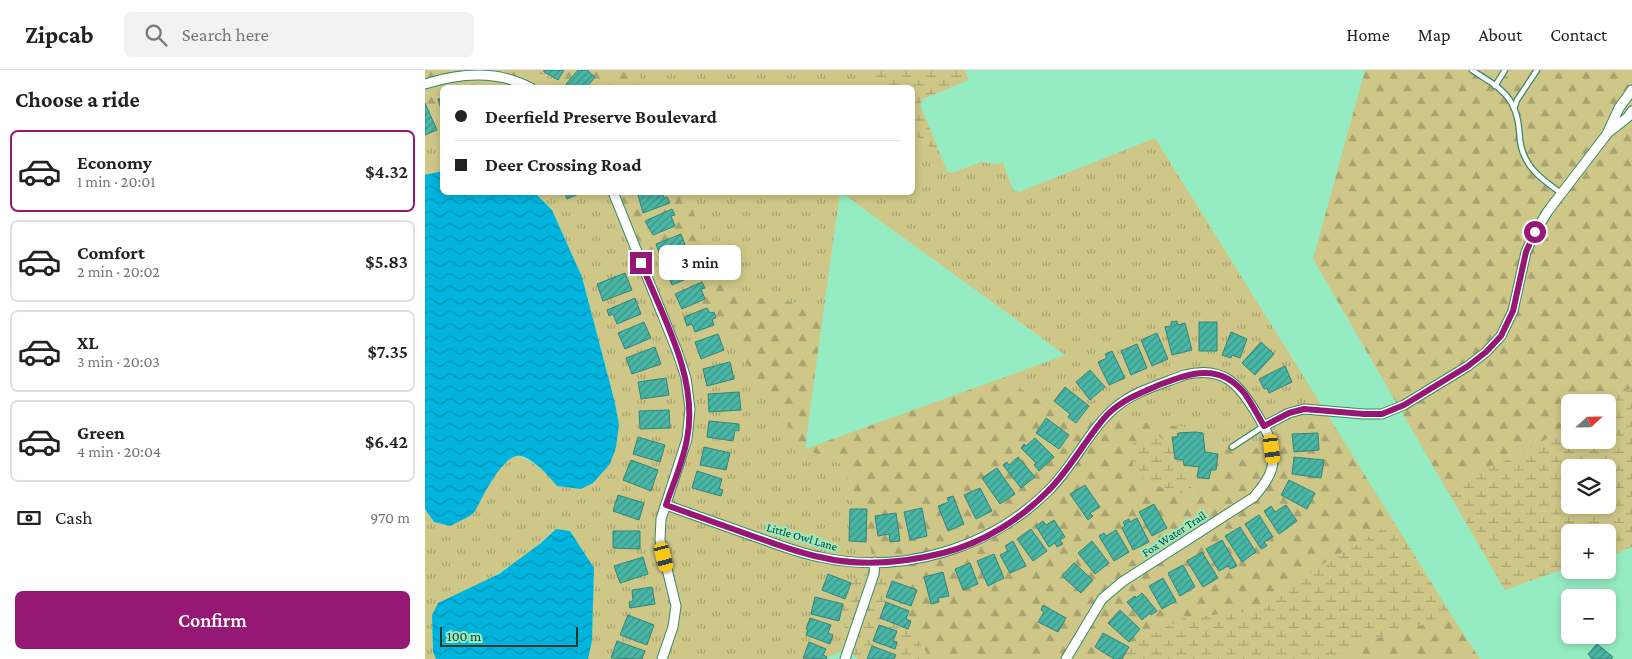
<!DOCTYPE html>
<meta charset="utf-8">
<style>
:root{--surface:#fff;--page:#f2f2f2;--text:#222;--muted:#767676;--line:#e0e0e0;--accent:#951974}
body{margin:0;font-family:"Crimson Pro",serif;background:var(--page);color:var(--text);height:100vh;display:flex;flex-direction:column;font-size:19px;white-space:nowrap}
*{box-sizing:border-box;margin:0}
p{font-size:16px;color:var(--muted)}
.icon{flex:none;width:28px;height:28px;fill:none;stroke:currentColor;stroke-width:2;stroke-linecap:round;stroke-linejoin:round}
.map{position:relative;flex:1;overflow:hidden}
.drawer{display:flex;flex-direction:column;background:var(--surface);width:425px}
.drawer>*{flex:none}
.banner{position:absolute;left:15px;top:15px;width:475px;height:110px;border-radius:8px;box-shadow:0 2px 8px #0003;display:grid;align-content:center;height:110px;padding:0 15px;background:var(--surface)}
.needle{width:32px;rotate:68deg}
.tools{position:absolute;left:1136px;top:324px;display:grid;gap:10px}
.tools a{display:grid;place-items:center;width:55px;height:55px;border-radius:8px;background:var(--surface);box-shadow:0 2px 8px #0003;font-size:25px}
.scale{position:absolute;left:15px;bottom:12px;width:138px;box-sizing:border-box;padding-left:5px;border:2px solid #133727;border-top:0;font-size:14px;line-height:18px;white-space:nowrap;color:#133727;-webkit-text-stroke:4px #96ecc2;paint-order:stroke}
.end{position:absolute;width:22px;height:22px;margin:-11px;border:6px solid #951974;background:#fff;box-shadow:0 0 0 2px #fff}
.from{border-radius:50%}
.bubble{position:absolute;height:35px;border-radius:8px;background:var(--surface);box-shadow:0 2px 8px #0003;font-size:16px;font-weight:600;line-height:35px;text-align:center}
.car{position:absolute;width:15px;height:30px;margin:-15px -8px;border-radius:6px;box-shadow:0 0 4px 1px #0007;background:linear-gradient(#f5c518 24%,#345 0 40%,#f5c518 0 76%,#345 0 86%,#f5c518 0)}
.banner b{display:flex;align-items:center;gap:18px;height:48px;font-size:19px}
.banner b+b{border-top:1px solid var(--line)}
.banner i{width:12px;height:12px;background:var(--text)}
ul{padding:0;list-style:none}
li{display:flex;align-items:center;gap:15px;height:82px;margin:0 10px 8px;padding:0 5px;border:2px solid var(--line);border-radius:8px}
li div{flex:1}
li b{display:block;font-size:19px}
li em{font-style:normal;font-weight:600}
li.selected{border-color:var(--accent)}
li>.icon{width:45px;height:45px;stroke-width:1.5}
h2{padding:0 15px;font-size:22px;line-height:60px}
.pay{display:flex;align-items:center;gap:12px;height:55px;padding:0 15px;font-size:19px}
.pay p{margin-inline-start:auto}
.button{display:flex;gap:10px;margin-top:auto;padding:10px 15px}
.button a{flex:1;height:58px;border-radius:8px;background:var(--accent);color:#fff;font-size:20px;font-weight:600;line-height:58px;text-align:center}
header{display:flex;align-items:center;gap:30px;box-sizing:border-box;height:70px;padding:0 25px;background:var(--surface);border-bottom:1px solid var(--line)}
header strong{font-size:24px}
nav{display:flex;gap:28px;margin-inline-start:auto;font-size:18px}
.search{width:350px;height:45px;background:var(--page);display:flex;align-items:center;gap:12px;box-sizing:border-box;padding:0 18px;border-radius:8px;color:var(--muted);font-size:19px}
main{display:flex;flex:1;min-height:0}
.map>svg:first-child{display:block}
.grass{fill:url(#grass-tufts)}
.forest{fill:url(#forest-firs);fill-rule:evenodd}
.wetland{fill:url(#wetland-marsh);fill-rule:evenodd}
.water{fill:url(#water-waves)}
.building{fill:url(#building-hatch);stroke:#328579}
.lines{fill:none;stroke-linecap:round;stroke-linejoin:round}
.lane-casing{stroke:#328a64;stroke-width:7}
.street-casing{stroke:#328a64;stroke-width:11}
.lane{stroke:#fff;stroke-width:4.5}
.street{stroke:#fff;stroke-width:9}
.route{stroke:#951974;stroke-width:6}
.labels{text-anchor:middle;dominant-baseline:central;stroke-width:4;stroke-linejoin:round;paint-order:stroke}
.street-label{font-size:12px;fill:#133727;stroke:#96ecc2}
</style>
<header>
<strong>Zipcab</strong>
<div class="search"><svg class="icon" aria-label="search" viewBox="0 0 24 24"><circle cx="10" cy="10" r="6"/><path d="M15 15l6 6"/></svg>Search here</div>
<nav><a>Home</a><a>Map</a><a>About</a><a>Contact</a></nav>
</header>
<main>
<section class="drawer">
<h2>Choose a ride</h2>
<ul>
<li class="selected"><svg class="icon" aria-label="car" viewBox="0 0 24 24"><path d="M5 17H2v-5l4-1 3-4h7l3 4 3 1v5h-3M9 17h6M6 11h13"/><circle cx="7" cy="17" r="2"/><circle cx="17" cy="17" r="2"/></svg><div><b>Economy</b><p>1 min · 20:01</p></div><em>$4.32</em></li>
<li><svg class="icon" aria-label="car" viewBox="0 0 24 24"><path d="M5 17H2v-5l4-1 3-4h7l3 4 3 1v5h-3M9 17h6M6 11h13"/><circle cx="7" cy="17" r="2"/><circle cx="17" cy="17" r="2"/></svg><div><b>Comfort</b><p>2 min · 20:02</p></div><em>$5.83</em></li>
<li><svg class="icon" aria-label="car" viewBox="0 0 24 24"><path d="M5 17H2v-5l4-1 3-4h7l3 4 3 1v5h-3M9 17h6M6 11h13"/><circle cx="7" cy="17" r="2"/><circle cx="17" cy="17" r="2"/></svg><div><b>XL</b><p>3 min · 20:03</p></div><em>$7.35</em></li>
<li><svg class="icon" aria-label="car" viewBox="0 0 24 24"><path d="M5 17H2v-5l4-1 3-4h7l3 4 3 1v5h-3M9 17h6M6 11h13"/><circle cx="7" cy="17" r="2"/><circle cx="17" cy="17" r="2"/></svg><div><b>Green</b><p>4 min · 20:04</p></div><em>$6.42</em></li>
</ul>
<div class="pay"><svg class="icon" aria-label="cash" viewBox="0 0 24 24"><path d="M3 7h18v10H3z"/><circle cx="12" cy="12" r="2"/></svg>Cash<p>970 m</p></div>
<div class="button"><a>Confirm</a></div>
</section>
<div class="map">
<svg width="1207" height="589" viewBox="0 0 1207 589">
<defs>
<pattern id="grass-tufts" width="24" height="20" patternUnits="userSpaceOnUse" patternTransform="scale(1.25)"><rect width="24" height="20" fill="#cfc788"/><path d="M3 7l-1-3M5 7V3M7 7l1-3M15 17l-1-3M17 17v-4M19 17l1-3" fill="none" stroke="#a7a26f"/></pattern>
<pattern id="forest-firs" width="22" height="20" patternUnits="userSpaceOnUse" patternTransform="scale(1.25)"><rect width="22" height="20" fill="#cfc788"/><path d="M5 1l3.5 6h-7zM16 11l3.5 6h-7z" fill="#a7a26f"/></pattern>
<pattern id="wetland-marsh" width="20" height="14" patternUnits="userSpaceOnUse" patternTransform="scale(1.25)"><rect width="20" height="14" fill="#cfc788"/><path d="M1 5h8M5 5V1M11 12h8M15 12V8" fill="none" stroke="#a7a26f"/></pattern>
<pattern id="water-waves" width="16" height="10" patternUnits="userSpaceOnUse" patternTransform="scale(1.25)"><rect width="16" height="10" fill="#00b4de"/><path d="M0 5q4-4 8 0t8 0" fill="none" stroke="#0193b4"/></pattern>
<pattern id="building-hatch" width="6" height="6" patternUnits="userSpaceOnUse" patternTransform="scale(1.25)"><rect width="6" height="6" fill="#49b6a6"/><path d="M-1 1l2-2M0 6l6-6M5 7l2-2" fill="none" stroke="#3c9587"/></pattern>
</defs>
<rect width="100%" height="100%" fill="#96ecc2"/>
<path class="grass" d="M212,0h226l8,5 7,12h-234z
M111,3l32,8 5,6 -60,1z
M17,46v55l-17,4v-45l13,-13z
M488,64l19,15 7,2 8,20 5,2 29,-11 12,2 10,-1 10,27 6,2 136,-54 167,268 -69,44 -45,-9 -24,-14 -123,-14 -59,-35 63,-23 -223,-162 71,-1z
M110,123h78l28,52 74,73 37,53 52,78 41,16 5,33 16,28 8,40 -25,16 -10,15 9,51 -23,11h-237l4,-18 2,-73 -38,-39c-37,35 -82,59 -124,86l1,37 3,7h-11v-150l9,13 55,-37 8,-13 15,-15 8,-1 14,8 11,8 13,14 61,-61 -4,-22 -33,-126 -30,-67z
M261,123h154l-16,114 -98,-14z"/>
<path class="forest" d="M0,0h212l7,17h-71l-5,-6 -32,-8 -23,14 -70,1 -1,28 -4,1 -13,13z
M940,0h267v318l-27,14h-35v23l-53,31 -41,16 -28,20 -135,-233z
M188,123h73l40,100 98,14 -19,142 197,-71 59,35 123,14 24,14 45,9 69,-44 72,116 -71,42 -58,43 -23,5 -58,6 -67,41h-186l-19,-27 -15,-33 -23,-33 -8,-40 -16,-28 -5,-33 -41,-16 -52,-78 -37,-53 -74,-73 -26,-43zM752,381l19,47 -1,1 -18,-8 -26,-7z
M1027,546l28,43h-150l34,-17z"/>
<path class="wetland" d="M438,0h102l4,10 -46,19 -3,5 19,47 -7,-2 -19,-15v-46l-35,-1 -7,-12z
M1207,318v159l-24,10 -1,-25h-37v35l-65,23 -57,-98 28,-20 41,-16 53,-31v15h37v-38h-2zM1145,398h37v37h-37z
M734,366l18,15 19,48 -19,-8 -26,-7 -8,-6 -10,-11 -1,-23 12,-7z
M969,452l58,94 -88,26 -34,17h-213l15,-15 52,-26 58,-6 23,-5 58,-43z
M449,496l12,11 26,55 19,27h-74l-9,-11 -9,-51 10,-15z"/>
<path class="water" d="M17,101l1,21 92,1 17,17 30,67 33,126 4,22 -3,22 -6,17 -17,19 -12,6 -24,-3c-8,-10 -23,-27 -36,-30 -18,-4 -39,43 -46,55l-5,5 -20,10 -16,-4 -9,-13v-334z
M131,459l14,2 24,37 -2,73 -4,18h-152l-3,-7 -1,-37 6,-12 61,-29 42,-31z"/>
<path class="building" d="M119,0h20l-6,10 -14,-8z
M153,0h9l8,7 -9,11h-16l-4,-4z
M18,28v18l-5,-17z
M0,33l12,27 -12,5z
M135,122h23l-16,7 -2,-5 -3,1z
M219,122h18l2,6 3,-1 3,6 -27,10 -5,-18z
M247,139l3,6 -4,1 4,10 -22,9 -8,-14z
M256,164l6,16 -25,10 -6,-16z
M266,188l7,16 -26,11 -7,-16z
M200,203l7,17 -29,11 -6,-17z
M277,212l3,6 -4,1 4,10 -23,10 -7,-15z
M210,228l6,16 -24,10 -4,-10 -4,2 -2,-6z
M282,238l3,5 4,-1 2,6 -4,1 2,6 -19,7 -3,-8 -5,2 -3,-9z
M752,251l1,4 7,-2 7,27 -20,5 -7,-28 6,-1v-4z
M219,252l7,16 -26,11 -7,-16z
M774,252h18v29h-18z
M806,262l16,7 -7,19 -8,-3 -1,3 -9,-3z
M732,263l11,26 -16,7 -11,-26z
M293,264l6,16 -23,9 -6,-17z
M836,272l13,12 -19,21 -13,-12z
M712,274l10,24 -16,7 -10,-24z
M230,277l6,17 -29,10 -6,-16z
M687,281l13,27 -16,7 -11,-23 9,-4 -2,-4z
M305,292l4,17 -27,7 -4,-17z
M860,296l7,16 -23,11 -2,-5 -3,1 -5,-10z
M665,300l15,17 -15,13 -14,-18z
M241,308l3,17 -28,4 -3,-17z
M640,317l24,19 -13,17 -8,-6 2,-3 -16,-13z
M314,322l2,18 -32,2 -1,-18z
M244,340l1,18 -30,1 -1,-18z
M621,348l23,17 -10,14 -23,-16z
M284,351l30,3v7l-4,-1 -2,11 -26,-4z
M771,362l7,1 2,19 13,2 -2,16h-5l-2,9 -12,-2 2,-10 -15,-2 -1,-5 -8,-1 -3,-22h5l1,-4z
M893,363l1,17 -25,2 -2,-18z
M213,367l27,8 -5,17 -27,-8z
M610,368l19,19 -15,14 -5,-6 2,-2 -15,-15 3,-4 2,2z
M279,377l26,6 -4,17 -26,-5z
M593,387l17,20 -14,11 -18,-23 4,-3 2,3z
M869,387l30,3 -3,18 -29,-4z
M206,390l27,10 -7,21 -28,-11z
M572,398l18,26 -15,10 -18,-26z
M272,401l25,8 -3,10 4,1 -2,6 -29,-8z
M864,410l26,13 -8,16 -26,-14z
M660,415l15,22 -10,6 3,3 -5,4 -18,-26z
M555,418l12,23 -16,8 -12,-24z
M193,425l26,8 -5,17 -26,-9z
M528,426l11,28 -16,7 -10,-25 11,-4 -2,-4z
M729,434l13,24 -15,8 -13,-24z
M861,435l11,16 -18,13 -15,-23 7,-5 4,6z
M497,438l5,28 -17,4 -6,-28z
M425,439h17l-1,33 -17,-1z
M471,443l4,28 -10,1 -1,-8 -11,2 -3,-20z
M834,445l14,22 -9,5 3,4 -6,3 -16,-25z
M712,448l12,24 -16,8 -11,-22 3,-2 -2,-4 6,-3 1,3z
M629,450l11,17 -5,3 3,4 -6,3 -2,-4 -6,4 -13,-21 7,-5 3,4z
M815,457l16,25 -14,10 -17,-26z
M606,459l16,22 -14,10 -16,-22z
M691,460l13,22 -15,9 -15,-25 5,-3 2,3z
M188,461h27v18l-27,-1z
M797,470l15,26 -7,3 -2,-3 -9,5 -13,-22z
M588,471l13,25 -16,7 -10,-18 8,-4 -3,-5z
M667,471l17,22 -14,11 -17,-21z
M777,482l16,26 -15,9 -16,-26z
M569,484l10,24 -16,8 -11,-25z
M218,487l5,17 -28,9 -6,-17z
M545,493l8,21 -15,6 -8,-21z
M649,493l19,17 -12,13 -19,-17z
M758,495l12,22 -15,9 -12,-23z
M518,502l6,24 -11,2 1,4 -8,2 -7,-27z
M403,504l23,9 -6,16 -23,-9z
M738,508l13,23 -14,8 -13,-23z
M467,511l25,9 -6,16 -25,-9z
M227,517l3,17 -25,4 -1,-6 4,-1 -1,-11z
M717,523l15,18 -6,4 -1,-2 -8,7 -15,-18 8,-6 1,2z
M390,527l28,7 -4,17 -28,-7z
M461,532l23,9 -3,8 5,2 -3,8 -28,-11z
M618,535l23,13 -8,14 -20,-10 6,-10 -3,-2z
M695,540l20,19 -11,13 -21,-19z
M203,545l26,10 -7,20 -27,-10z
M385,548l21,7 -3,8 5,2 -3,9 -24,-9 2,-6h-2z
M454,555l18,6 -4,10 4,1 -2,7 -22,-8z
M678,563l26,14 -7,12h-8l-19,-12z
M192,571l28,10 -3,8 -31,-1z
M384,572l17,7 -3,6 4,2 -1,2 -23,-1z
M1172,574l16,13 -2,2h-19l-4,-5z
M447,576l24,9 -2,4h-27z"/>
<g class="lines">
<defs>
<path id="lane" d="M1047,0c13,9 30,17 39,32 7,12 8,24 9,38 3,26 21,39 41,53
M1070,16l10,-16
M1089,39l3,-9 20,-30
M807,377l32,-21"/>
<path id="street" d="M0,14c35,-11 73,-14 106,4
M1184,62l19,-15 4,-6
M188,122l64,159 9,27 4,31 -3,30 -26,80 -1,21 16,66 -3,21 -11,32
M839,356l25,-13 15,-4 60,5h18l22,-9 64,-39 18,-14 15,-16 12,-25 13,-59 9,-20 13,-21 59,-77 12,-26 13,-18
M241,435c31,11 62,22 93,33 20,7 40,15 61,19 82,18 171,-8 230,-68 24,-24 41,-62 66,-82 19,-16 46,-23 68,-32 41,-10 55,10 74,41 8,14 16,27 15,44 0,14 -10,26 -19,37l-132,85 -20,17 -36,60
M420,589l29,-85 1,-12"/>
</defs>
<use href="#lane" class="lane-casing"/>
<use href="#street" class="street-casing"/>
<use href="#lane" class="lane"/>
<use href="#street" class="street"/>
</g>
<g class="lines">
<path class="route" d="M216,193c22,54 58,116 46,176 -4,23 -14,45 -21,66 31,11 62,22 92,33 21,7 41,15 62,19 40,10 83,6 123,-4 40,-10 78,-34 106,-63 23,-23 37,-52 58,-75 15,-15 33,-22 52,-30 31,-12 61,-23 86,9 7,10 13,22 19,32l25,-13 15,-4 60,5h18l22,-9 64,-39 18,-14 15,-16 12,-25 13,-59 9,-20"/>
</g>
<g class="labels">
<g class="street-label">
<text transform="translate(749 464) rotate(-33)">Fox Water Trail</text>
<text transform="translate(377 467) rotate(16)">Little Owl Lane</text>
</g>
</g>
</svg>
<div class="tools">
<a><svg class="needle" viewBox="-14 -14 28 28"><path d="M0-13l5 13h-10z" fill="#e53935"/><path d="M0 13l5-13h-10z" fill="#767676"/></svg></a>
<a><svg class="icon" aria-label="layers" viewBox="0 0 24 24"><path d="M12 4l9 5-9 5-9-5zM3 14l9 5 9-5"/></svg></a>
<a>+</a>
<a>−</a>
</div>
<div class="scale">100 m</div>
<i class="end from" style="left:1110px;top:162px"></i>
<i class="end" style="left:216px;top:193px"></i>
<div class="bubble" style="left:234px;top:175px;width:82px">3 min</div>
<i class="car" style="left:847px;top:379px;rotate:173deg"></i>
<i class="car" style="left:239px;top:487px;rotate:165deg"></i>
<div class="banner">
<b><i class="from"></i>Deerfield Preserve Boulevard</b>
<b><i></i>Deer Crossing Road</b>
</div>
</div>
</main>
